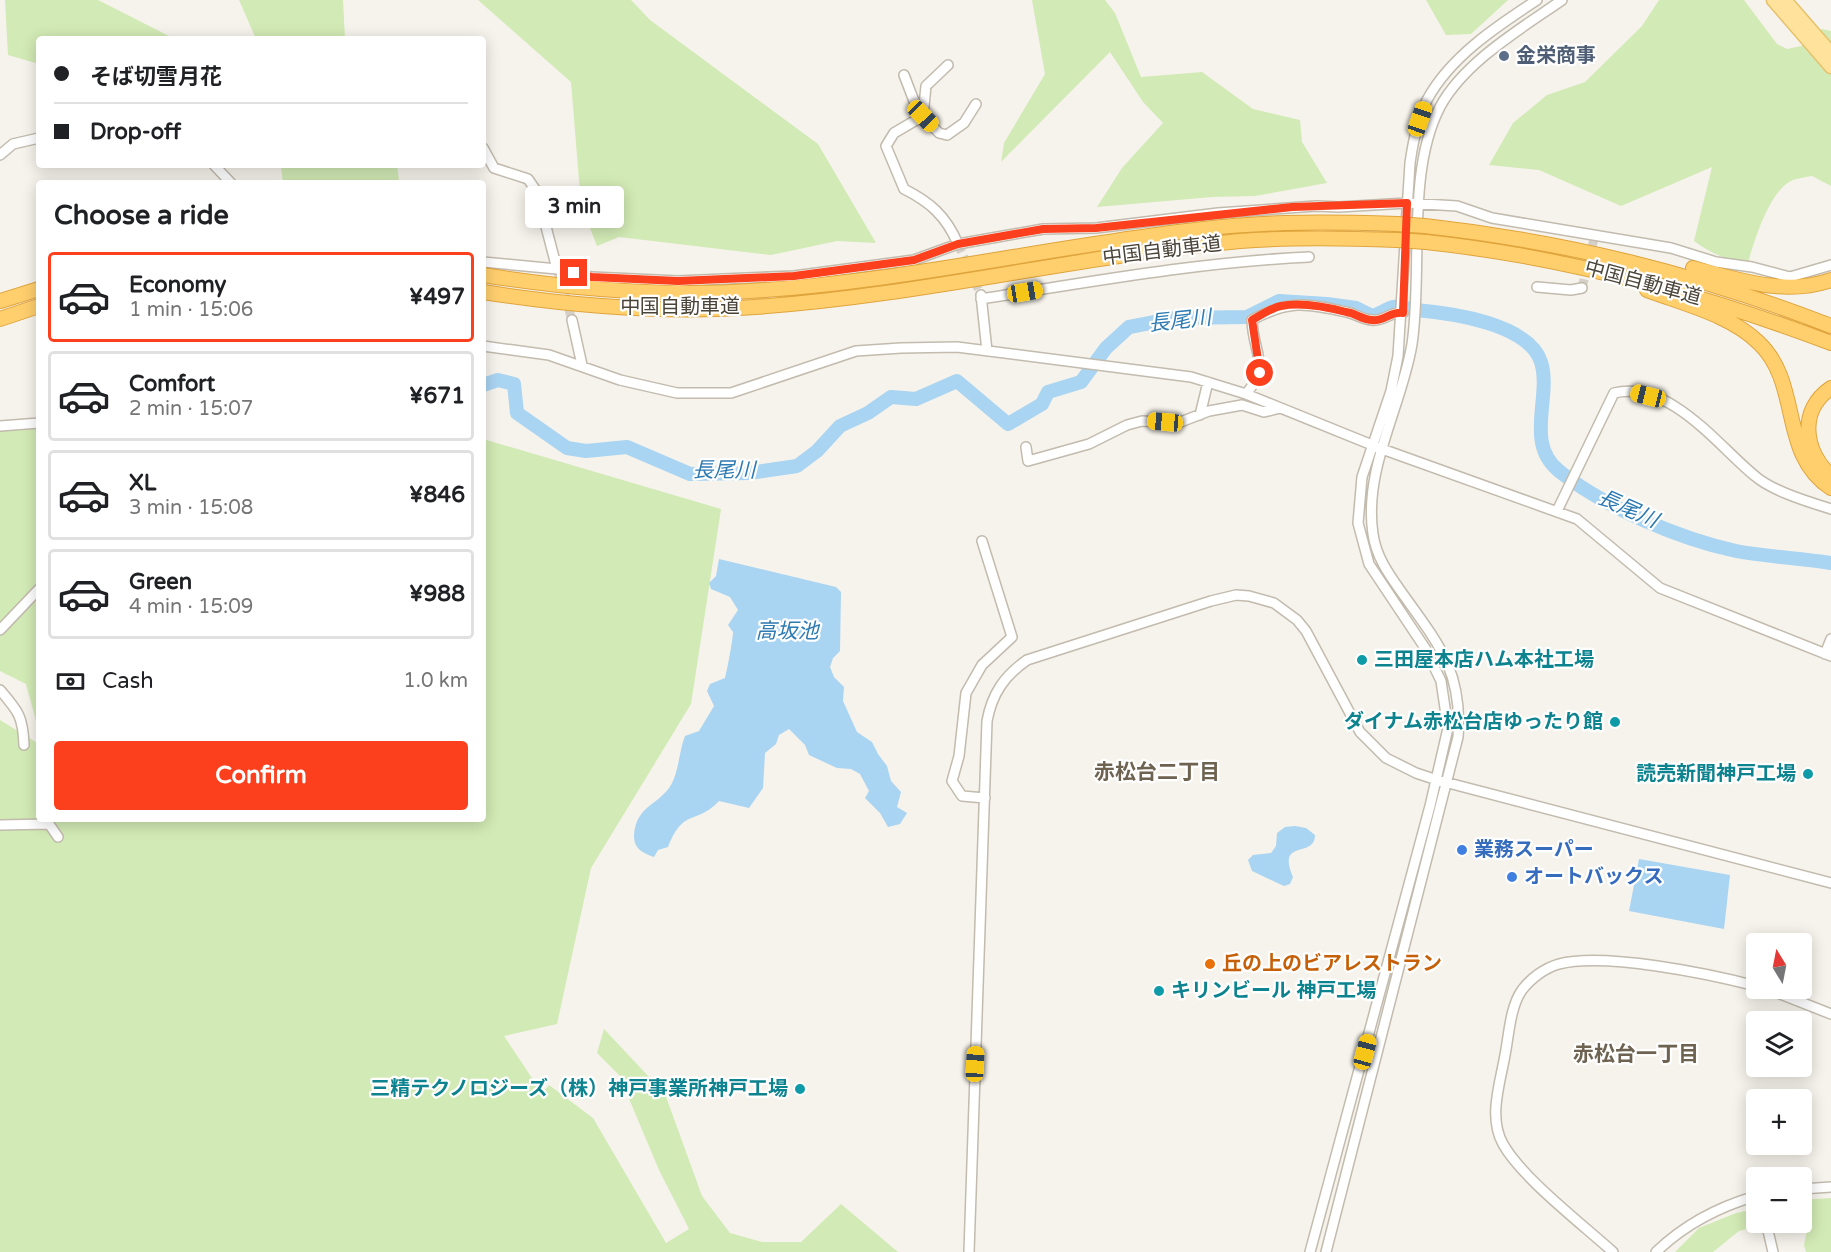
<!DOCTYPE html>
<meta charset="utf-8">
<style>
:root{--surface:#fff;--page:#f2f2f2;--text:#202124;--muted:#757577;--line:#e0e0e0;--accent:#fc3f1d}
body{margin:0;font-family:"Varela Round","Noto Sans JP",sans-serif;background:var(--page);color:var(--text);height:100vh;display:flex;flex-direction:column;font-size:22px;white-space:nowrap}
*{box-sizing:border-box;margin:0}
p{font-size:20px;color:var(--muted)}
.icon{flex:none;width:33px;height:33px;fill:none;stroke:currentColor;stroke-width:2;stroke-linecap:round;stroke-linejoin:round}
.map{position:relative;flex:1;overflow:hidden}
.sheet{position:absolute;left:36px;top:180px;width:450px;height:642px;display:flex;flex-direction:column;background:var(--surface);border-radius:6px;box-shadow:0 3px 15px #0003}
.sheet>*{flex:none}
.hud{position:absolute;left:36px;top:36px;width:450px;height:132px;border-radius:6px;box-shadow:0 3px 15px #0003;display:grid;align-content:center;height:132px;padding:0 18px;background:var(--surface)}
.needle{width:39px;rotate:350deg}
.buttons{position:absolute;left:1746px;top:933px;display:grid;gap:12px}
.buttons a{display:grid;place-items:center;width:66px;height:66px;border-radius:6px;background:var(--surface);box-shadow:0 3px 15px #0003;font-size:30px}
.end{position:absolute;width:27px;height:27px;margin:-14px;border:8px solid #fc3f1d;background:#fff;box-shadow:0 0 0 3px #fff}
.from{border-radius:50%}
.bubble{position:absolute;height:42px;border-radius:6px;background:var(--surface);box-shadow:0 3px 15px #0003;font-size:20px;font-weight:700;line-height:42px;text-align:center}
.car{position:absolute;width:18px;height:36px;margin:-18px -9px;border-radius:8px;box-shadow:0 0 4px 2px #0007;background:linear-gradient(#f5c518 24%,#345 0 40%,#f5c518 0 76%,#345 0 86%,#f5c518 0)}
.hud b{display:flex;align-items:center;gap:21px;height:57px;font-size:22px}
.hud b+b{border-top:2px solid var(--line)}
.hud i{width:15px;height:15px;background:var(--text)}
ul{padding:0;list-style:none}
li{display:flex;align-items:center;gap:18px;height:90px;margin:0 12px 9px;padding:0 6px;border:3px solid var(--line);border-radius:6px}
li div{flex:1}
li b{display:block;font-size:22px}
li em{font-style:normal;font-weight:700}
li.on{border-color:var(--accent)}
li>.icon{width:54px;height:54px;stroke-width:1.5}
h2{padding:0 18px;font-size:27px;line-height:72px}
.pay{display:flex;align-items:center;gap:15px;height:66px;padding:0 18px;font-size:22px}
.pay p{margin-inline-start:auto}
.action{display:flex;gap:12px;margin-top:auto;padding:12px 18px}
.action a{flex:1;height:69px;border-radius:6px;background:var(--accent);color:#fff;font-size:24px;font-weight:700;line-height:69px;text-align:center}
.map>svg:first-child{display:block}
.green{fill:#d2eab5}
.water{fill:#a9d4f2}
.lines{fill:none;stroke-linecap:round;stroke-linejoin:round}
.river{stroke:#a9d4f2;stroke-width:14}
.minor-tunnel{stroke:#d4d0c8;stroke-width:9;stroke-dasharray:9 4.5;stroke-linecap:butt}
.minor-casing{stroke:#c2bbae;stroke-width:12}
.major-casing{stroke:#e6c16a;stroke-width:15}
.highway-casing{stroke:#e0a43c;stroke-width:16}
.minor{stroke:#fff;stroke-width:9}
.major{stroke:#ffe39c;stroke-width:12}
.highway{stroke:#ffcf6e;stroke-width:14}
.highway-bridge-casing{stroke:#e0a43c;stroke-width:16;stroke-linecap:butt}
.highway-bridge{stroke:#ffcf6e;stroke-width:14}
.route{stroke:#fc3f1d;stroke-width:8}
.service-dot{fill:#5c6f8a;stroke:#fff;stroke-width:2}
.culture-dot{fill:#0f9aa8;stroke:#fff;stroke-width:2}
.shop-dot{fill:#3f7fe0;stroke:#fff;stroke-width:2}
.food-dot{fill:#e8710a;stroke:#fff;stroke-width:2}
.labels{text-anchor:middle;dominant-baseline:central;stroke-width:4.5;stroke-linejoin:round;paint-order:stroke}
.service-label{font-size:20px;font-weight:bold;fill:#4e5e75;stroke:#fff;text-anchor:start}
.street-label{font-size:20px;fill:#4b4439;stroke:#fff}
.culture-label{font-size:20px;font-weight:bold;fill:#0d838f;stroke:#fff;text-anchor:end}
.shop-label{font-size:20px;font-weight:bold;fill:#366cbe;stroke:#fff;text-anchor:start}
.food-label{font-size:20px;font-weight:bold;fill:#c56008;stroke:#fff;text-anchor:start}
.water-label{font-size:21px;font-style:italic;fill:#2e7ab2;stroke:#fff}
.neighbourhood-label{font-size:21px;font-weight:bold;fill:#6e6250;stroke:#fff}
</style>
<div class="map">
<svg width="1831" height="1252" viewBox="0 0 1831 1252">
<rect width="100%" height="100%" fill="#f6f3ec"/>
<path class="green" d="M5,0h93l77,39h-136v25l-31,-9z
M239,0h104l2,39h-89z
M478,0h153l19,20 168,124 58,99 -39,-2 -66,14 -152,-18 -22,9 -16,-41 -10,-123z
M1032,0h73l10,13 26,64 61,-5 51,37 47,11 2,22 25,41 -72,13 -43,1 -115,10 25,-39 41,-45 -20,-21 -33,-50 -109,110 3,-19 41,-69z
M1426,0h82l-37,34 -25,1z
M1659,0h85l33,44 10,5 14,-3 21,-17 9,2v155l-19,-10c-6,1 -13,2 -19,4 -23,9 -39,61 -45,83 -21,-2 -37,-10 -54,-22l18,-74 -91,39 -82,-36 -50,-5 24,-42 34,-28 38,-13 57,-56z
M281,165h116l2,16 -116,2z
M39,428v304l-13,-48 -26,-13v-241z
M483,439l238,70 -30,195 -100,164 -34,156 -53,12 38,57 7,-8 44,33 73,125 23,-14 -30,-59 -40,-95 -22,-22 7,-24 61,65 37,102 28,37 32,9h39l40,-38 57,48h-898v-532l39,24v75h444z
M1831,1198v54h-25l-2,-7 3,-15 -18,-7 13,-1v-22z
M1756,1209v13l16,1 -33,8 -26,21h-38l24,-24 37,-15z"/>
<path class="water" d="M719,559l117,28 5,5 -1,59 -7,7 -3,9 4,10 10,10 -1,14 14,31 15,10 6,12 9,12 4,15 10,11 -4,15 10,6 -7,11 -12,3 -8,-14 -15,-15 4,-7 -9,-17 -9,-5 -14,-1 -28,-13 -4,-10 -16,-16 -10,6 -3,9 -11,9 -2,35 -14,20 -30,-7c-24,25 -35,6 -51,46l-10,3 -4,7c-11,-4 -20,-8 -20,-21 2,-31 24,-30 37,-51 8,-14 8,-34 14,-49l14,-5 15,-25 -7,-15 3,-7 15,-6c2,-7 8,-39 8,-46l-5,-7 10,-15 -8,-13 -19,-8 -2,-6 7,-7z
M1295,826l11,2 9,7c0,24 -39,3 -22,42l-3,7 -6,2 -32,-15 -4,-11 5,-5 18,-2 5,-7 1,-13 8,-6z
M1639,859l91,16 -6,54 -95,-18z"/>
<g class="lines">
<path class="river" d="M483,385l15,-5 16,4 3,29 50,35 19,3 41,-4 63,27 59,-1 48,-7 20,-15 23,-25 28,-13 23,-16 25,2 41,-18 51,43 34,-20 6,-12 33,-10 25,-34 23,-21 47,-9 71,-1 32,-16 48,3 29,4 16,8c8,-2 14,-7 21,-9 7,-1 16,2 23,3 34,3 112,13 125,52 11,34 -17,81 18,109 45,36 121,68 177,80 31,6 64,7 95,12"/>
<path class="minor-tunnel" d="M958,244l23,51
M557,269l15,51
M1582,288l13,-53"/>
<defs>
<path id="minor" d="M904,75l10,26 9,8
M923,116l3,-30 22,-21
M483,148l11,20 34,11 9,13 20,77
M0,155l13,-11 26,-6
M214,165l17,18
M958,244c-12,-28 -28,-42 -54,-55l-18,-43 8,-13 29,-17 16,17 8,2 17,-12 12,-19
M483,262l74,7 35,8 86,4 116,-5 120,-16 44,-16 85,-15 53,-1 122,-15 98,-7 23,1 68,-4 50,3 35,12 179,30 45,14 36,5 38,10 41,-12
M1537,287l34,3 11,-2
M981,295l6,56
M981,299c109,-17 218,-37 328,-42
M572,320l10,45
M483,346l66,9 71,25 57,13h54l125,-42 45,-3 56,-1 234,30 55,17 136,55 195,70 83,69 171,68
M1246,394c25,-30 7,-40 6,-74 36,-20 54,-17 94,-8 8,1 17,8 26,8 11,2 19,-9 31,-7
M1200,415l8,-33
M0,426l39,-3
M1026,447l2,14 61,-17 38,-19 15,-4 36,2 31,-12 33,-6 22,7 16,-4
M1557,511l57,-118c56,-13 104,53 141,83 17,15 54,26 76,33
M982,541l30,96 -30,28 -16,28 -7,63 -7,25 10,15 23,2
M0,630l39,-41
M1825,654l6,-15
M0,690c18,21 23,26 24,55
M0,825l49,-1 9,13
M1765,988l66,26
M1802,1189l29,-2
M1766,1222l7,30
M969,1252l18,-531c5,-27 17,-45 40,-61l184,-59 25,-6 13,1 25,7 23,17 9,11 54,101 26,26 30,15 21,7 394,103
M1310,1252l120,-446 18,-78 -7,-47 -16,-33 -56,-84 -11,-41 4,-46 29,-86 7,-35 12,-193c3,-21 7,-44 17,-63 23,-43 70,-74 110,-100
M1326,1252l132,-515c5,-67 -21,-95 -58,-147 -12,-17 -24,-34 -27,-56 -10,-65 29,-128 39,-190 11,-73 -6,-172 28,-237 24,-45 82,-79 122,-107
M1613,1252c-31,-28 -91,-74 -110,-108 -15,-27 -3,-60 2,-89 4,-20 5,-48 17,-65 9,-12 23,-22 37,-26 45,-12 151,10 197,22
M1656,1252c29,-28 62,-45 100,-56"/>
<path id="major" d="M1773,0l58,67
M1785,0l46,53"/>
<path id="highway" d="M1425,226c143,16 272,48 406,100
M1426,242c140,15 273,51 405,101
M1693,268c46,12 92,28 138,12
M483,275c89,14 177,22 267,16 152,-9 302,-45 453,-62 65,-8 130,-7 194,-5
M1647,290c37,14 84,25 112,53 43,41 20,112 72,145
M483,292c90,14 180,22 272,15 163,-11 322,-51 485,-66 52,-4 105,-3 157,-1
M0,301l39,-12
M0,319l39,-13
M1831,388c-33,22 -27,64 0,88"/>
</defs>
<use href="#minor" class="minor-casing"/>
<use href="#major" class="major-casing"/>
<use href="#highway" class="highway-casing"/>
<use href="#minor" class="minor"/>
<use href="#major" class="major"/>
<use href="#highway" class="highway"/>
<defs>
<path id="highway-bridge" d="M1397,224l28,2
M1397,240l29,2"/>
</defs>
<use href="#highway-bridge" class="highway-bridge-casing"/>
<use href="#highway-bridge" class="highway-bridge"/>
</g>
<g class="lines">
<path class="route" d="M574,273l18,4 86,4 116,-5 120,-16 44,-16 85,-15 53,-1 196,-21 115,-4 -4,110c-12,-2 -20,9 -31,7 -9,0 -17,-7 -26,-8 -19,-5 -46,-10 -65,-6 -10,2 -20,9 -29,14l8,53"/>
</g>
<circle class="service-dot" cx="1504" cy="56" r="6"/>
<g class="culture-dot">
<circle cx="1362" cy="660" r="6"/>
<circle cx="1615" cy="722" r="6"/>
<circle cx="1808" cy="774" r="6"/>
<circle cx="1159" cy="991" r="6"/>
<circle cx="800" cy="1089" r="6"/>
</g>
<g class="shop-dot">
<circle cx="1462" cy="850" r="6"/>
<circle cx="1512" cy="877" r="6"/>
</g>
<circle class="food-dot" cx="1210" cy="964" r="6"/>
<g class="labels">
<g class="service-label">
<text x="1516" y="56">金栄商事</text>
</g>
<g class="street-label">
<text transform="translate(1162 251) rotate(-7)">中国自動車道</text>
<text transform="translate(1643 283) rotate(15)">中国自動車道</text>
<text x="680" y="307">中国自動車道</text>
</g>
<g class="culture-label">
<text x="1374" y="660" text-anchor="start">三田屋本店ハム本社工場</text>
<text x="1603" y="722">ダイナム赤松台店ゆったり館</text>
<text x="1796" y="774">読売新聞神戸工場</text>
<text x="1171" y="991" text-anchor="start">キリンビール 神戸工場</text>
<text x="788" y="1089">三精テクノロジーズ（株）神戸事業所神戸工場</text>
</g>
<g class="shop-label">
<text x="1474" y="850">業務スーパー</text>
<text x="1524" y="877">オートバックス</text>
</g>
<g class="food-label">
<text x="1222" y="964">丘の上のビアレストラン</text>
</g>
<g class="water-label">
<text transform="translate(1180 321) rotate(-6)">長尾川</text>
<text x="724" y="470">長尾川</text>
<text transform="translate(1628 509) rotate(24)">長尾川</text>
<text x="787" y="631">高坂池</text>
</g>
<g class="neighbourhood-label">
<text x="1157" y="772">赤松台二丁目</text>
<text x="1636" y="1054">赤松台一丁目</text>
</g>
</g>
</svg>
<div class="buttons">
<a><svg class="needle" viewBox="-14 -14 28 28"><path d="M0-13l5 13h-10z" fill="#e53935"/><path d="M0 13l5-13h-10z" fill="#757577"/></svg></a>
<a><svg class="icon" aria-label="layers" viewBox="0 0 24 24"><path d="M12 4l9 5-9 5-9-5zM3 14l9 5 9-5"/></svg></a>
<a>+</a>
<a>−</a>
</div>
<i class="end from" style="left:1260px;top:373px"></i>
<i class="end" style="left:574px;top:273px"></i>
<div class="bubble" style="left:525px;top:186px;width:99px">3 min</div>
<i class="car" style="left:923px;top:116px;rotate:136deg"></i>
<i class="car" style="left:1420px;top:119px;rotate:19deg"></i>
<i class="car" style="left:1025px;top:292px;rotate:81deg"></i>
<i class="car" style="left:1648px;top:396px;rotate:284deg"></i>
<i class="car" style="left:1165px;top:422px;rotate:275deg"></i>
<i class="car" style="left:1365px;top:1052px;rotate:15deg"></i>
<i class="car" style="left:975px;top:1064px;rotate:3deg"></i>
<div class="hud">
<b><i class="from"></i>そば切雪月花</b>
<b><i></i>Drop-off</b>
</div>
<section class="sheet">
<h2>Choose a ride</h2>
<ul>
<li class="on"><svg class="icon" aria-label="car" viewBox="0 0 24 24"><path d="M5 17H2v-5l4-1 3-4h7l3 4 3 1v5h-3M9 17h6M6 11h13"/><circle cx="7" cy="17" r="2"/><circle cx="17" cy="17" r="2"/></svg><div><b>Economy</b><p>1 min · 15:06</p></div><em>¥497</em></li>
<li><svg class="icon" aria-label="car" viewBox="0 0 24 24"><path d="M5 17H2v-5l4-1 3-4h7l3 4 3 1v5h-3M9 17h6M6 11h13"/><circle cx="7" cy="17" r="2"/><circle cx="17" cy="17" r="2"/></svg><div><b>Comfort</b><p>2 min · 15:07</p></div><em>¥671</em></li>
<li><svg class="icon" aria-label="car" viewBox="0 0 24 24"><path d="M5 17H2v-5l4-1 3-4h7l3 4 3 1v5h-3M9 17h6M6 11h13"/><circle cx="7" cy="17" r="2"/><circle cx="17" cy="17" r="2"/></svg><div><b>XL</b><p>3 min · 15:08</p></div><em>¥846</em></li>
<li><svg class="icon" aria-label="car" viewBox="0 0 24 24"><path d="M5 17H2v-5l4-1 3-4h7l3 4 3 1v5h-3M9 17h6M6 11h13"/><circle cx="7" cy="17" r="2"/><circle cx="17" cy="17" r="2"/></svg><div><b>Green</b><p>4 min · 15:09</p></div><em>¥988</em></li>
</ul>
<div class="pay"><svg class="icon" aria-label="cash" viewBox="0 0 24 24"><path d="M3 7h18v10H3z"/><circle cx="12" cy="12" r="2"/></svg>Cash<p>1.0 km</p></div>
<div class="action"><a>Confirm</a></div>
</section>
</div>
